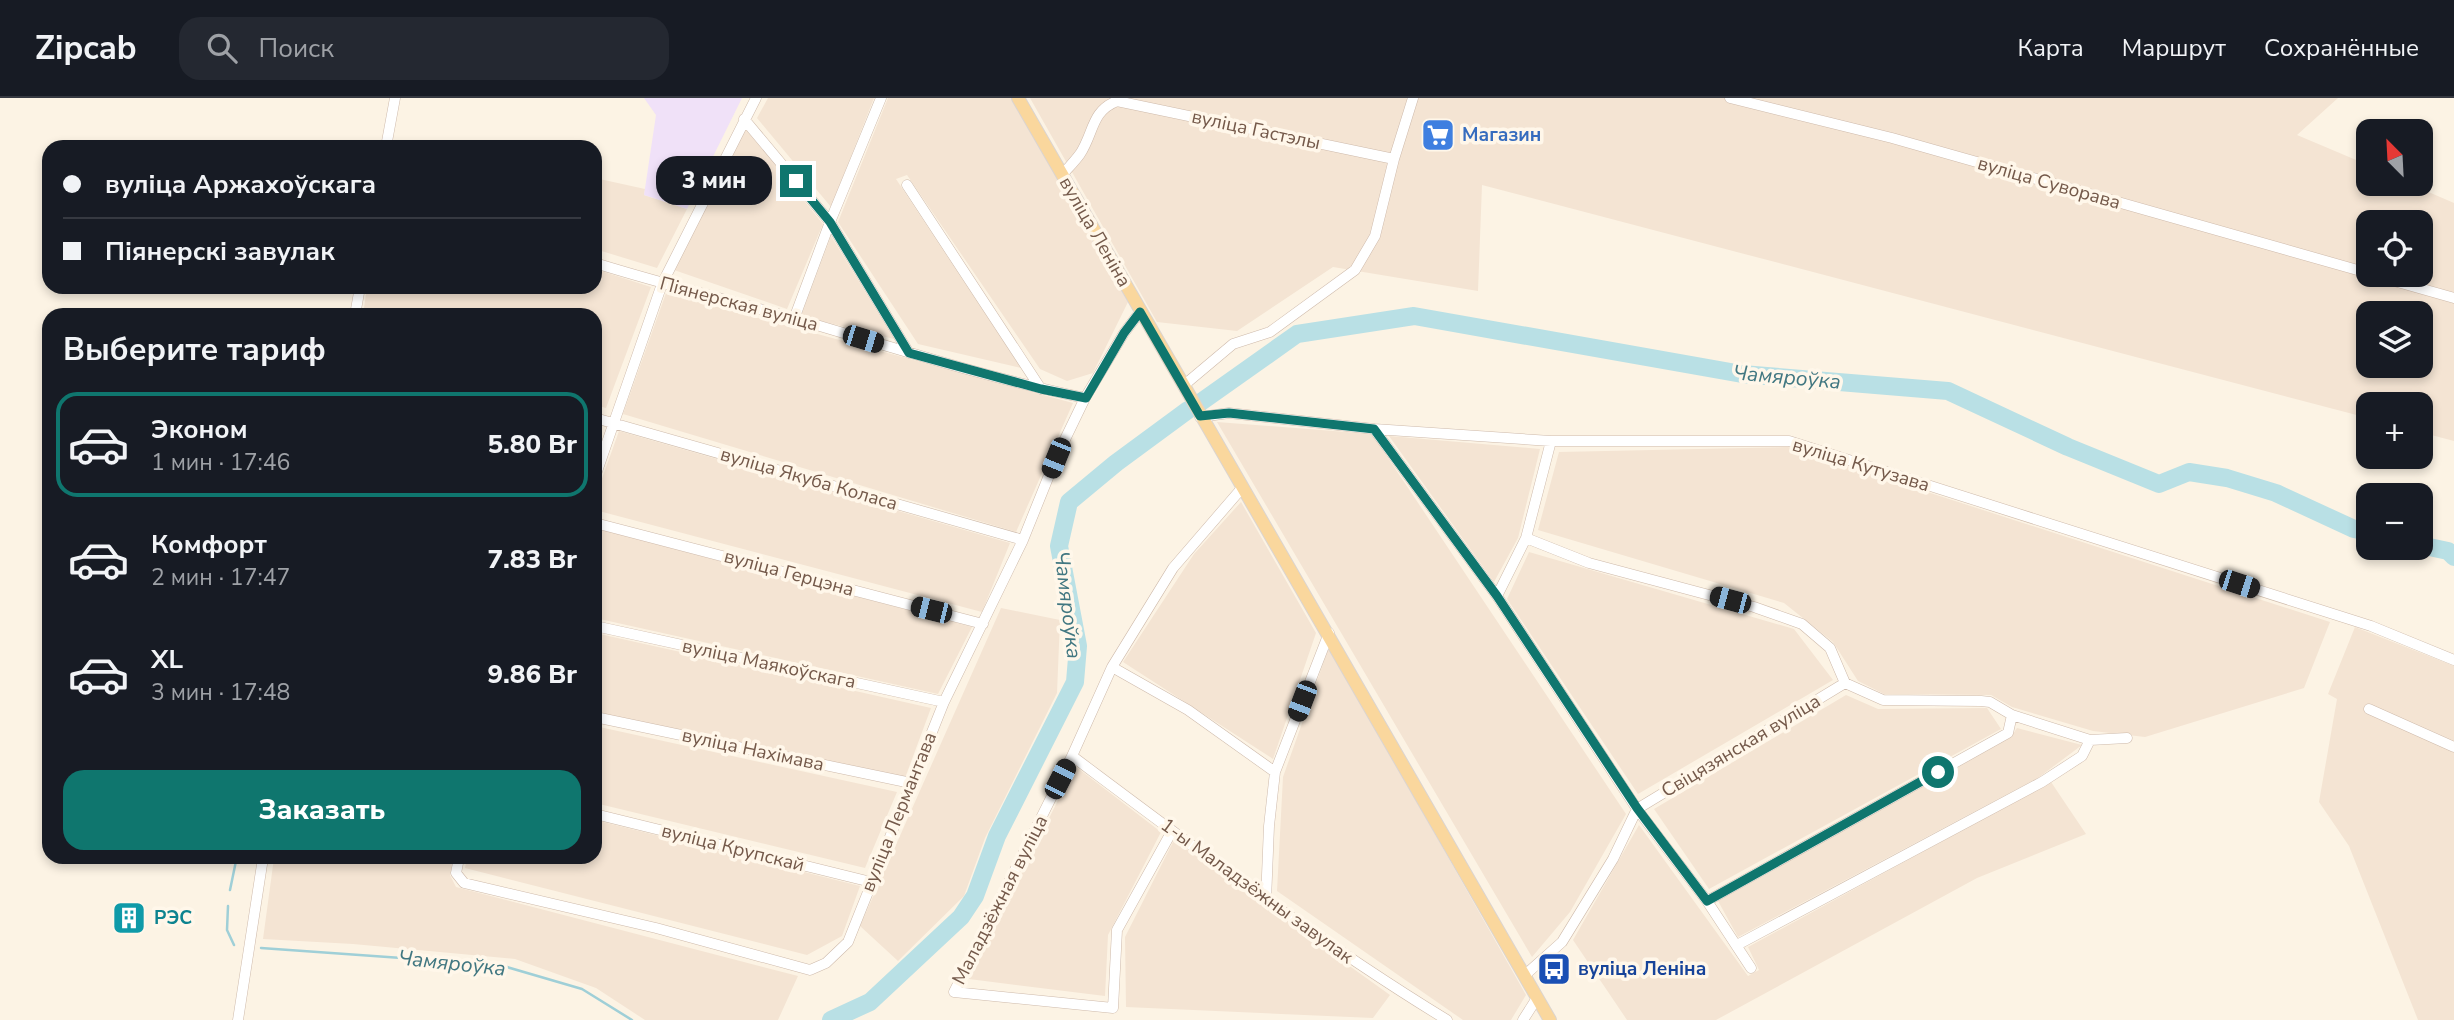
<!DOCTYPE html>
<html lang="ru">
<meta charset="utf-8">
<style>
:root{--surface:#171b24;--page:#242831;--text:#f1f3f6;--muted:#9ea1a6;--line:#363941;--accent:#0f766e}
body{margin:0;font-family:"Nunito Sans",sans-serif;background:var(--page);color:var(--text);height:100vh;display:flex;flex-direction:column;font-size:26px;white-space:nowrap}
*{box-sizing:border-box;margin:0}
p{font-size:23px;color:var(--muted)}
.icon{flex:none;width:38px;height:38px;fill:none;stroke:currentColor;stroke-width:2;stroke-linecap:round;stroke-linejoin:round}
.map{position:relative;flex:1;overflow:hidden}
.drawer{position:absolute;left:42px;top:210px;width:560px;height:556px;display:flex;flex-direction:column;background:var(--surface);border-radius:21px;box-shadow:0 4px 10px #0003}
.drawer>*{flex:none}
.hud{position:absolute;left:42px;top:42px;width:560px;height:154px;border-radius:21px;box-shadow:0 4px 10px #0003;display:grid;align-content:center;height:154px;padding:0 21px;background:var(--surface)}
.needle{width:46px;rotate:336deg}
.tools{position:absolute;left:2356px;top:21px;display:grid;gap:14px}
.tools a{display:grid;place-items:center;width:77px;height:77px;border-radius:14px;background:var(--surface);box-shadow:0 4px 10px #0003;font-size:35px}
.end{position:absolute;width:32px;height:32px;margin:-16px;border:9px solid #0f766e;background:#fff;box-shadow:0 0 0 4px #fff}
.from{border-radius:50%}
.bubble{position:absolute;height:49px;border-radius:21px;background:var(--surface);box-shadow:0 4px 10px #0003;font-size:23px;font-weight:800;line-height:49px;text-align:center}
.car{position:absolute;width:21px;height:42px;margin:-21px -10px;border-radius:9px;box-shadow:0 0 5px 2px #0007;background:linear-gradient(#222 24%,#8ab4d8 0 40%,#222 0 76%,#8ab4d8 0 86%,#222 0)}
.hud b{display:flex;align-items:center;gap:24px;height:66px;font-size:26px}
.hud b+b{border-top:2px solid var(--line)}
.hud i{width:18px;height:18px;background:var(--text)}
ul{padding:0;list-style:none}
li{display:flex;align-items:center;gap:21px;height:105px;margin:0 14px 10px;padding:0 7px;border:4px solid transparent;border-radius:21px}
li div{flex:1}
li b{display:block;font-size:26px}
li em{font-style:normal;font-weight:800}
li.selected{border-color:var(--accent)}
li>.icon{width:63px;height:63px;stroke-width:1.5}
h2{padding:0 21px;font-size:32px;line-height:84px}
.button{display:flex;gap:14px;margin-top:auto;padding:14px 21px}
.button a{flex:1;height:80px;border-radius:21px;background:var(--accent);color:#fff;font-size:28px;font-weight:800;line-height:80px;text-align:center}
header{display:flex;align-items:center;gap:42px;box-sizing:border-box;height:98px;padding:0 35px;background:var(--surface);border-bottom:2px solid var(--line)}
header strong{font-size:33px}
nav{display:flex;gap:38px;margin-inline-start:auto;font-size:24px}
.search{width:490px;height:63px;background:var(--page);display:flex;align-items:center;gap:18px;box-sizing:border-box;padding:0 24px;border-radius:21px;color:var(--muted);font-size:26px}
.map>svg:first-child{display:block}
.residential{fill:#f4e4d3;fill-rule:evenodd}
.education{fill:#f0e1f8}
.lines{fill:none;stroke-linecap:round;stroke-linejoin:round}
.stream{stroke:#9fcfd7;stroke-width:2.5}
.river{stroke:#b9e0e5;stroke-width:18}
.minor-casing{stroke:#cebaab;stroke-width:11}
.major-casing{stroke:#dbd4d0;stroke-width:14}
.minor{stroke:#fff;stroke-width:10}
.major{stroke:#fad79d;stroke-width:12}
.route{stroke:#0f766e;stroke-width:9}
.labels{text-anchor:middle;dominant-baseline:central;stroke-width:7;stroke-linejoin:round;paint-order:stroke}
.street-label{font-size:19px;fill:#74594a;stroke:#fff7ea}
.shop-label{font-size:19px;font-weight:bold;fill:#366cbe;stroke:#fff7ea;text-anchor:start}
.culture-label{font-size:19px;font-weight:bold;fill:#0d838f;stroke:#fff7ea;text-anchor:start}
.transit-label{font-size:19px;font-weight:bold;fill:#164399;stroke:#fff7ea;text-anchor:start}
.water-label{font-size:21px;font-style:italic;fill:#417781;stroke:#fff7ea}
</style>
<header>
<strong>Zipcab</strong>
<div class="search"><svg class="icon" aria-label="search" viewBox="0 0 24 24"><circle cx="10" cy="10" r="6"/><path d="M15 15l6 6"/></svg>Поиск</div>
<nav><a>Карта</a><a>Маршрут</a><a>Сохранённые</a></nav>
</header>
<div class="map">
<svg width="2454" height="922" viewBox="0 0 2454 922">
<rect width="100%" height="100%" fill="#fcf3e4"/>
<path class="residential" d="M768,0h106l-43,109 -74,-89z
M888,0h124l116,204 -35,71 -26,8 -27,-12 -133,-194 -11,4 125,189 -103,-24 -80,-122z
M1030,0h1308l-41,37 71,30v19h42l44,19v238l-34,-9v-28h-52v14l-886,-233 -4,106 -145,-24 -96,64 -80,-9zM2368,124h52v53h-52zM2368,215h52v53h-52z
M745,30l78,96 -36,85 -113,-39z
M595,80l50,11 -1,6 43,14 -30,59 -62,-19z
M831,138l63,103 -93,-23z
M595,171l56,18 -45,121 -11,-3v-90h-232l4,-28h228z
M666,195l407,110 -57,129 -393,-118z
M1217,324l155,12 254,380 -56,98 -38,45z
M619,333l391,112 -28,69 -387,-102v-12z
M1389,338l151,13 -22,89 -24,44z
M1788,349l542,175 -26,66 -159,49 -52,-6 -81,-24 -21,-12 -107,-1 -26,-13 -25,-39 -49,-39 -246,-73 21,-78z
M1241,404l75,131 -43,126 -150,-97 71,-108z
M595,430l377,99 -34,67 -343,-76z
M1529,454l265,77 39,51 -195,114 -131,-195z
M1001,510l59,12 -3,73 -72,145 -21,58 -66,65 -38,-35z
M2355,529l99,39v354h-36l-69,-174 -30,-44 18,-103 -9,-5z
M595,535l189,42 147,33 -26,70 -281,-59 -29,-8z
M1329,549l197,348 -15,25h-48l-186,-129 6,-114z
M1846,597l32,14 109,-1 14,21 -292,160 -55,-80z
M595,628l302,66 -32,76 -270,-65z
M2017,630l65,17 -44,33 -300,159 -20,-36 292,-163z
M1075,668l86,66 -53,103 -3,61 -136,-17z
M2051,684l35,52 -109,44 -261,142h-89l-54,-80 66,-115 109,151 11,-6 -11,-23z
M595,722l265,66 -18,50 -35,19 -342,-87 2,-10h128z
M1174,742l216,155 -17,23 -247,-11 -1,-70z
M274,760h179l-3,17 6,12 342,89 -20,44h-133l-49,-32 -81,-29 -162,-15 -90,-5z"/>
<path class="education" d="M644,0h98l-55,111 -43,-14 12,-80z"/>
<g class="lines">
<path class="stream" d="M230,792l6,-29
M228,808l-1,24 7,15
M261,850l239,17 82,24 50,31"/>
<path class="river" d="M1201,304l96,-68 117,-18 328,58 206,17 120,56 91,37 30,-12 38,6 49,15 78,36 14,3
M2420,447l28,6 6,6
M831,922l39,-18 91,-85 14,-21 22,-60 78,-154 3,-36 -19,-100 10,-44 47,-39 72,-53"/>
<defs>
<path id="minor" d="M1730,0l162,40 476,135
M744,21l86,103 79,131
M386,49l9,-49
M1062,77c6,-7 13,-14 18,-21 14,-21 11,-43 37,-53l277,58
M907,87l134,204
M595,165c67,21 134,37 201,56 96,28 191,59 289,79
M2373,177l81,23
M355,217l5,-28
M794,221l36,-97 51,-124
M1183,288l50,-42 37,-12 85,-62 20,-34 19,-77 19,-61
M1200,319l29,-4 145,16 177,12h238l582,185 83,34
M595,320l428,122
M1374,331l123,167 140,213 70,92 44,67
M595,379l67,-193 94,-186
M595,425l388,101
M1526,440l63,25 165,44 48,17 28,24 15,35 38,17 98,1 9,1 22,13 -4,18 -301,168
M1497,498l29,-58 25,-97
M595,528l349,76
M1112,569l76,43 87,62 -6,54 -3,74
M2369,611l85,38
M2012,617l78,25 37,-2
M595,619l316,66
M1072,658c123,92 244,184 375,264
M1275,674l54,-139
M595,716l276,68
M1172,733l-55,99 -4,78 -159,-16 118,-236 40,-89 61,-99 69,-80
M459,760l-3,15 8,10 192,45 154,42 16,-7 22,-21 96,-240 79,-162 33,-82 29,-60 39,-65 16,-21
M1737,847l305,-163 40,-26 8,-16
M1525,877l37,-33 51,-83 24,-50 208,-126
M238,922l25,-162
M1523,922l14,-22"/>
<path id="major" d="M1018,0l532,922"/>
</defs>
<use href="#minor" class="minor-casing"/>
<use href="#major" class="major-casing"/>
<use href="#minor" class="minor"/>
<use href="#major" class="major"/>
</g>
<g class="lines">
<path class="route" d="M796,83l34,41 79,131 132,36 45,9 38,-65 16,-21 60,104 29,-3 145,16 123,167 140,212 70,93 231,-129"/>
</g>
<defs>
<symbol id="supermarket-square" viewBox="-11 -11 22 22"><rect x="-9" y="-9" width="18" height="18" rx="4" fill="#3f7fe0" stroke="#fff7ea"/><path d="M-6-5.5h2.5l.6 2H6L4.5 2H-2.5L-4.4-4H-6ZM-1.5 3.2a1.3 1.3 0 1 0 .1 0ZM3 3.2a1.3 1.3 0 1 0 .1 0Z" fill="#fff"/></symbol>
<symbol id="building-square" viewBox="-11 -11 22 22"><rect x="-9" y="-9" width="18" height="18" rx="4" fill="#0f9aa8" stroke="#fff7ea"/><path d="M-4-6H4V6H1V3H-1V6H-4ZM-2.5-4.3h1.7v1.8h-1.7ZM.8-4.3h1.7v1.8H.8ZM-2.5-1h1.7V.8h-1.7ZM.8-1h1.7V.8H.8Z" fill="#fff"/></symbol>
<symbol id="bus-square" viewBox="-11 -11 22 22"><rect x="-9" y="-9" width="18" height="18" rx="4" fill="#1a4fb4" stroke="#fff7ea"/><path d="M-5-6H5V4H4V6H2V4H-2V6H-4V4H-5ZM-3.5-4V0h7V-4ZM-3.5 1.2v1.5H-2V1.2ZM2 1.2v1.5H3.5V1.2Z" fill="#fff"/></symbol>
</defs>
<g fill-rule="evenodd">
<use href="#supermarket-square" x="1419" y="18" width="38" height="38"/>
<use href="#building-square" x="110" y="801" width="38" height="38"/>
<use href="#bus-square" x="1535" y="852" width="38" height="38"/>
</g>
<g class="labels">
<g class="street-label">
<text transform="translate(1256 32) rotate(12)">вуліца Гастэлы</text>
<text transform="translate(2049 85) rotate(16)">вуліца Суворава</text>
<text transform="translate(1095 134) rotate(60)">вуліца Леніна</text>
<text transform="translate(739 206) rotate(15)">Піянерская вуліца</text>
<text transform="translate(1861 367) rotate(17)">вуліца Кутузава</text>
<text transform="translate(809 381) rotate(16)">вуліца Якуба Коласа</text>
<text transform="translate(789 475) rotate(15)">вуліца Герцэна</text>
<text transform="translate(769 566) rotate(12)">вуліца Маякоўскага</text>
<text transform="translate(1741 648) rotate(-31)">Свіцязянская вуліца</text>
<text transform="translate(753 652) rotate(12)">вуліца Нахімава</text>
<text transform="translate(899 714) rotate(-68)">вуліца Лермантава</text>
<text transform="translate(733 750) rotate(14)">вуліца Крупскай</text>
<text transform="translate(1257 793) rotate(36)">1-ы Маладзёжны завулак</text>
<text transform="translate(1000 802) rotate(-63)">Маладзёжная вуліца</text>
</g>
<g class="shop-label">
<text x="1462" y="37">Магазин</text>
</g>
<g class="culture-label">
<text x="154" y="820">РЭС</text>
</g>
<g class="transit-label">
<text x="1578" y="871">вуліца Леніна</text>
</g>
<g class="water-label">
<text transform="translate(1787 279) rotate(5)">Чамяроўка</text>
<text transform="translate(1068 507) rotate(83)">Чамяроўка</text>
<text transform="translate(452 865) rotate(6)">Чамяроўка</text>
</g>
</g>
</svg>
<div class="tools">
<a><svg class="needle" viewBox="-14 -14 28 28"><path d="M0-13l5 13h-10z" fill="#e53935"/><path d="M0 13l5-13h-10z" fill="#9ea1a6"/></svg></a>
<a><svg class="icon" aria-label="locate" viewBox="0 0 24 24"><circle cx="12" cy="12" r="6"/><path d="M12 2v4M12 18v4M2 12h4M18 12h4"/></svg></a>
<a><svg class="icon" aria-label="layers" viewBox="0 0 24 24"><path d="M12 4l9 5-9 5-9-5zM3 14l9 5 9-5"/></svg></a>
<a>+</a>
<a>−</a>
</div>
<i class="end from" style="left:1938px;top:674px"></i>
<i class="end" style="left:796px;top:83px"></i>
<div class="bubble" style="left:656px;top:58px;width:116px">3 мин</div>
<i class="car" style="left:863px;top:241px;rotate:107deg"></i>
<i class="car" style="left:1056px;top:360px;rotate:202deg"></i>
<i class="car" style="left:2239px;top:486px;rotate:108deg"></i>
<i class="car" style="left:1730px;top:502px;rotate:285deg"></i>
<i class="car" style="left:931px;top:512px;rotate:284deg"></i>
<i class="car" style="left:1302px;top:603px;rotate:201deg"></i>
<i class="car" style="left:1060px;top:681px;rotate:27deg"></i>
<div class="hud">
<b><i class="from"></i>вуліца Аржахоўскага</b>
<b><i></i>Піянерскі завулак</b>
</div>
<section class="drawer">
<h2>Выберите тариф</h2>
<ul>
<li class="selected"><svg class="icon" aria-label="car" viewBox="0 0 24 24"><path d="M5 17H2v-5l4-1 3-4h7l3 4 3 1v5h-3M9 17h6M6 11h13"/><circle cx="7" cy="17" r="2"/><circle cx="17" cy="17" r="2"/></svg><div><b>Эконом</b><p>1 мин · 17:46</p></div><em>5.80 Br</em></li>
<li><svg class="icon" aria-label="car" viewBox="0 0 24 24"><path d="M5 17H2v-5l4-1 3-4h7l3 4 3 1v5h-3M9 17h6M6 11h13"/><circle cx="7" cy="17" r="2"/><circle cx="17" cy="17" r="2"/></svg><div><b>Комфорт</b><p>2 мин · 17:47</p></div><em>7.83 Br</em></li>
<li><svg class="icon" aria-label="car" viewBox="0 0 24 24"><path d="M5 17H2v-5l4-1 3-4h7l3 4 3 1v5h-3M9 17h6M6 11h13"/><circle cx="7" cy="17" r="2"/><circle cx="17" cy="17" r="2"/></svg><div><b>XL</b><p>3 мин · 17:48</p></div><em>9.86 Br</em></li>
</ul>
<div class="button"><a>Заказать</a></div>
</section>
</div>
